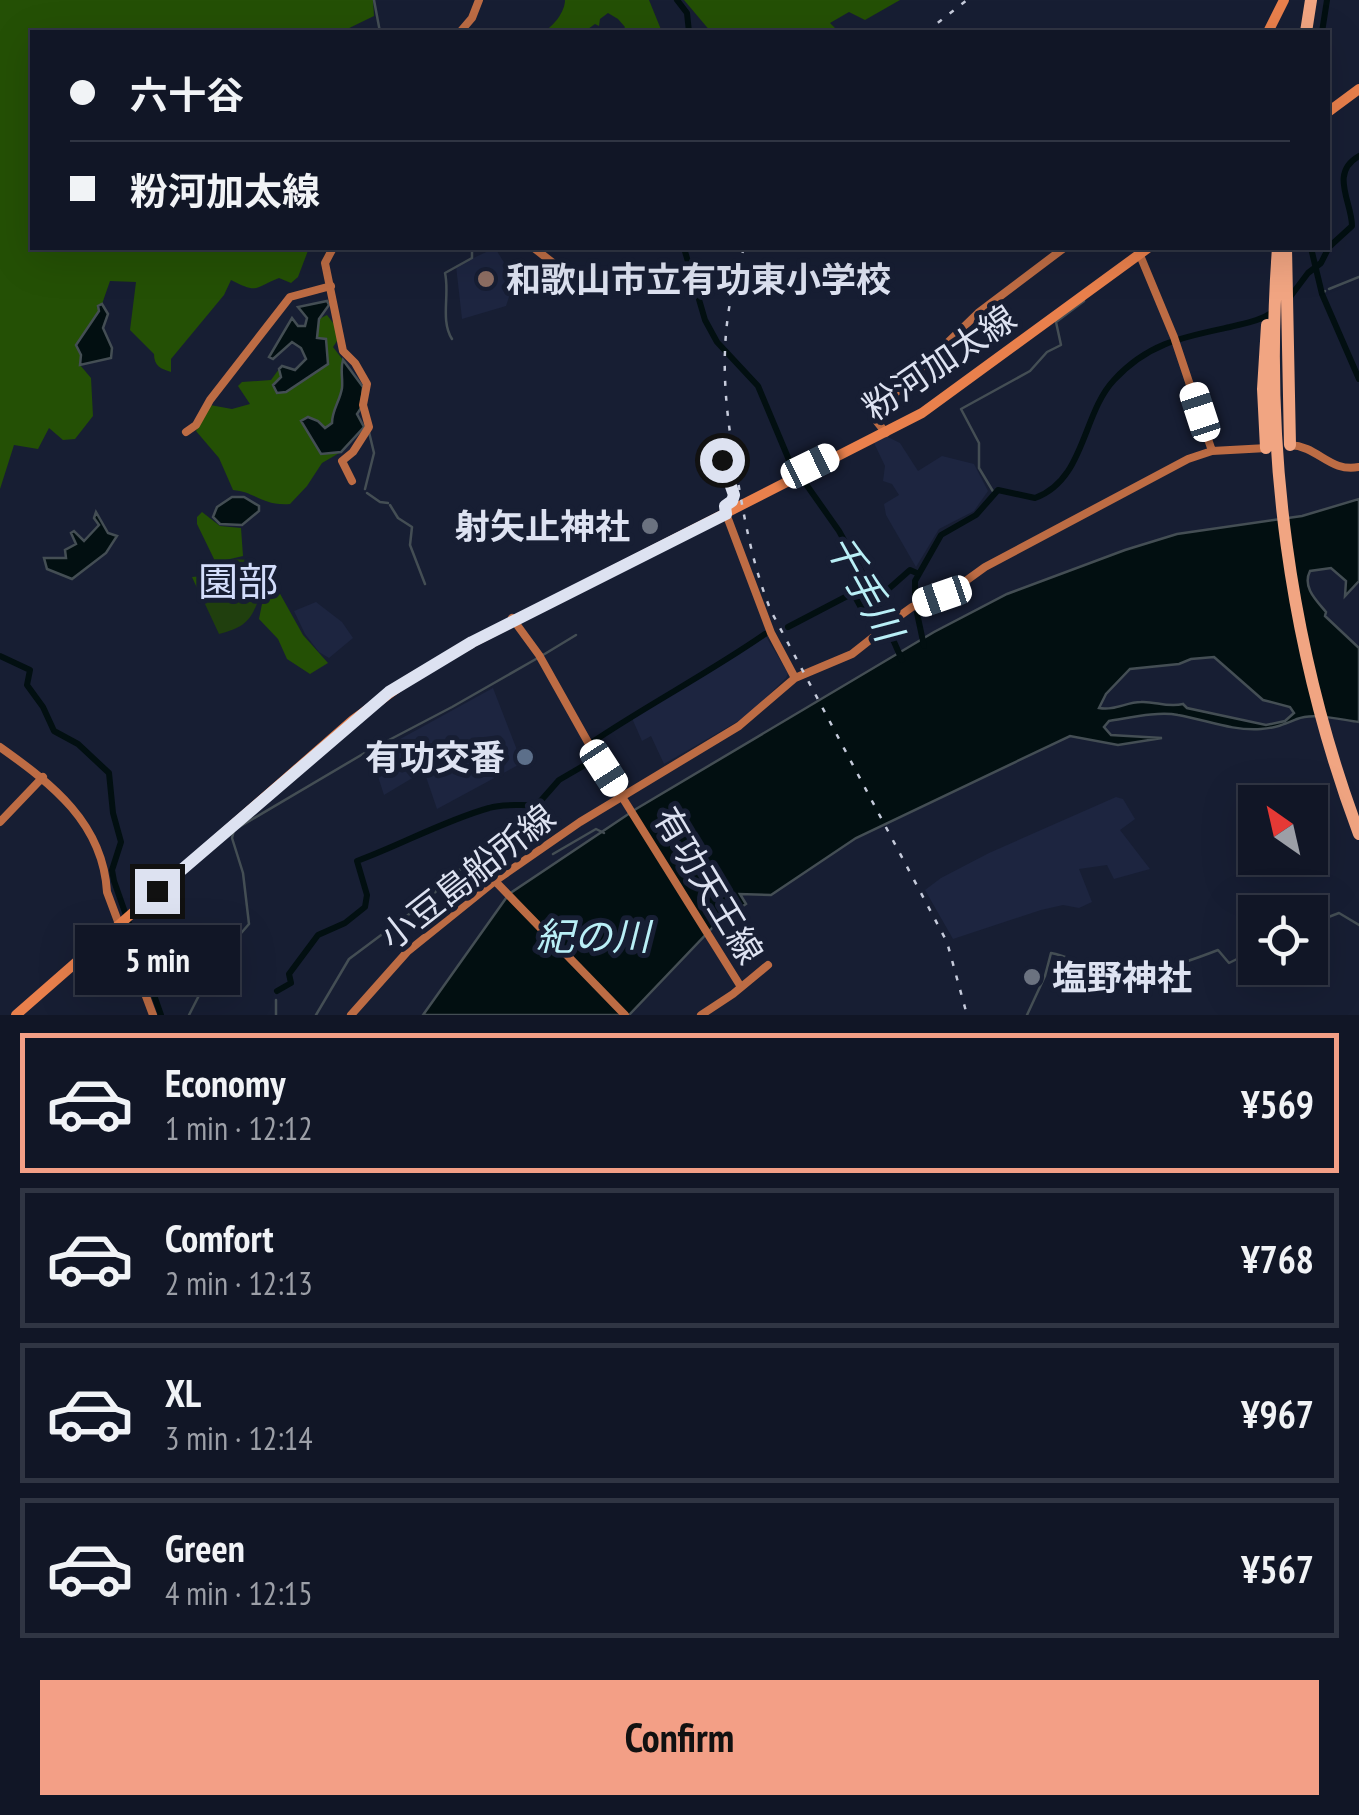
<!DOCTYPE html>
<meta charset="utf-8">
<style>
:root{--surface:#111626;--page:#1e2332;--text:#f1f3f6;--muted:#9c9fa7;--line:#303543;--accent:#f39f86}
body{margin:0;font-family:"PT Sans Narrow","Noto Sans JP",sans-serif;background:var(--page);color:var(--text);height:100vh;display:flex;flex-direction:column;font-size:38px;white-space:nowrap}
*{box-sizing:border-box;margin:0}
p{font-size:32px;color:var(--muted)}
.icon{flex:none;width:55px;height:55px;fill:none;stroke:currentColor;stroke-width:2;stroke-linecap:round;stroke-linejoin:round}
.map{position:relative;height:1015px;overflow:hidden}
.drawer{display:flex;flex-direction:column;background:var(--surface);flex:1}
.drawer>*{flex:none}
.banner{position:absolute;left:30px;top:30px;width:1300px;height:220px;border-radius:0px;box-shadow:0 10px 40px #0002,0 0 0 2px var(--line);display:grid;align-content:center;height:220px;padding:0 40px;background:var(--surface)}
.needle{width:65px;rotate:326deg}
.controls{position:absolute;left:1238px;top:785px;display:grid;gap:20px}
.controls a{display:grid;place-items:center;width:90px;height:90px;border-radius:0px;background:var(--surface);box-shadow:0 10px 40px #0002,0 0 0 2px var(--line);font-size:50px}
.end{position:absolute;width:45px;height:45px;margin:-22px;border:12px solid #dde2f1;background:#111;box-shadow:0 0 0 5px #111}
.from{border-radius:50%}
.bubble{position:absolute;height:70px;border-radius:0px;background:var(--surface);box-shadow:0 10px 40px #0002,0 0 0 2px var(--line);font-size:32px;font-weight:800;line-height:70px;text-align:center}
.car{position:absolute;width:30px;height:60px;margin:-30px -15px;border-radius:12px;box-shadow:0 0 8px 2px #0007;background:linear-gradient(#fff 24%,#345 0 40%,#fff 0 76%,#345 0 86%,#fff 0)}
.banner b{display:flex;align-items:center;gap:35px;height:95px;font-size:38px}
.banner b+b{border-top:2px solid var(--line)}
.banner i{width:25px;height:25px;background:var(--text)}
ul{padding:18px 0 0;list-style:none}
li{display:flex;align-items:center;gap:30px;height:140px;margin:0 20px 15px;padding:0 20px;border:5px solid var(--line);border-radius:0px}
li div{flex:1}
li b{display:block;font-size:38px}
li em{font-style:normal;font-weight:800}
li.active{border-color:var(--accent)}
li>.icon{width:90px;height:90px;stroke-width:1.5}
.cta{display:flex;gap:20px;margin-top:auto;padding:20px 40px}
.cta a{flex:1;height:115px;border-radius:0px;background:var(--accent);color:#111;font-size:40px;font-weight:800;line-height:115px;text-align:center}
.map>svg:first-child{display:block}
.built{fill:#1d2540}
.green{fill:#203f0e}
.forest{fill:#245005}
.water{fill:#020f11;stroke:#444e54;stroke-width:2.5;fill-rule:evenodd}
.lines{fill:none;stroke-linecap:round;stroke-linejoin:round}
.stream{stroke:#444e54;stroke-width:2.5}
.river{stroke:#020f11;stroke-width:6}
.secondary{stroke:#bd6c44;stroke-width:8}
.primary{stroke:#e9804c;stroke-width:10}
.highway{stroke:#f1a582;stroke-width:12}
.rail{stroke:#c6cbdb;stroke-width:2.5;stroke-dasharray:5 10;stroke-linecap:butt}
.route{stroke:#dde2f1;stroke-width:12}
.education-dot{fill:#8d6e63;stroke:#171e33;stroke-width:4}
.worship-dot{fill:#6b7280;stroke:#171e33;stroke-width:4}
.service-dot{fill:#5c6f8a;stroke:#171e33;stroke-width:4}
.labels{text-anchor:middle;dominant-baseline:central;stroke-width:10;stroke-linejoin:round;paint-order:stroke}
.poi-label{font-size:35px;font-weight:bold;fill:#dde2f1;stroke:#171e33;text-anchor:start}
.street-label{font-size:35px;fill:#dde2f1;stroke:#171e33}
.water-label{font-size:38px;font-style:italic;fill:#b9eff6;stroke:#171e33}
.quarter-label{font-size:40px;fill:#d3ddfb;stroke:#171e33}
</style>
<div class="map">
<svg width="1359" height="1015" viewBox="0 0 1359 1015">
<rect width="100%" height="100%" fill="#171e33"/>
<path class="built" d="M495,248l27,43 -13,6 -3,9 -44,13 -6,-53z
M886,436l14,7 18,28 24,-15 32,8 14,27 -14,20 -35,18 -23,38 -30,-52 -2,-11 15,-9 -7,-11 -9,-3 2,-15 -11,-23z
M316,602l26,20 11,16 -24,20 -10,-6 -14,-18 -11,-23z
M765,635l23,38 -2,5 -39,38 -83,48 -13,-28 -9,5 -11,-25 76,-42z
M493,688l29,75 -85,46 -13,-38 -40,24 -13,-40z
M1116,797l7,2 12,20 -15,11 30,39 -36,10 -7,-14 -28,4 13,33 -13,6 -16,-3 -22,5 -88,29 -28,-49 16,-12 48,-25z"/>
<path class="green" d="M233,559l17,1 6,18 -5,7 8,13c-8,24 -16,30 -40,36l-21,-45z"/>
<path class="forest" d="M0,0h373l1,16 -33,16h-309v216h277l-11,29 -7,6 -12,-5c-25,10 -21,16 -48,2l-7,15 -53,64v13c-10,-3 -17,-6 -17,-18l-24,-24 6,-48 -26,-1 -8,23 -4,2 2,5 -24,34 5,10 -1,10 11,13 2,38 -18,23 -12,1 -14,-12 -11,21 -24,-4 -14,44z
M565,0h84l13,32h-40l3,-5 -7,-8 -10,-6 -8,6 -1,7 -4,-2 -7,5 2,3h-47c10,-5 22,-20 22,-32z
M684,0h216l-35,20 -16,-8 -19,11 9,9h-128z
M327,315l10,13 2,10 -6,9 10,13c-3,10 0,17 -1,28 -2,13 -11,21 -9,35l-8,5 -7,-7 -10,-4 -6,4 19,33 20,-2 -19,11 -15,23 -17,18c-28,2 -34,-12 -57,-14l-14,-32 -23,-27 14,-26 22,4 18,-5 -12,-18 4,-4 29,-2 8,-11 2,8 47,-12 -11,-27 2,-19z
M202,512l18,14 21,2 2,28 -17,4 -29,28 -5,-11 11,-1 11,-17 -17,-35v-7z
M274,583l29,52 25,28 -18,11 -23,-15 -9,-20 -19,-20 4,-20z"/>
<path class="water" d="M327,301l2,4 -10,14 -2,19 9,1 2,25 -42,28 -9,1 -4,-8 8,-8 -2,-8 3,-3 13,4 11,-11 -5,-11 -9,-6 -19,17 -4,-2 23,-39 6,8h7l2,-8 -9,-11z
M102,304l6,10 -5,14 9,20 -1,10 -31,7 1,-10 -5,-10 23,-34 -1,-5z
M343,360l20,27 -2,21 -4,6 7,13 -23,25 -20,2 -20,-33 7,-4 10,4 7,7 7,-5c0,-13 8,-22 10,-35 1,-11 -2,-18 1,-28z
M232,497h12l15,9v5l-17,14 -22,-1 -7,-7 4,-10z
M1359,499v82l-14,15 1,-15 -15,-13 -21,3c-8,16 6,29 16,41l-1,4 34,32v74c-17,-2 -46,-10 -62,-3 -12,5 -21,9 -36,10 -30,2 -54,-9 -83,-14 -20,-4 -49,3 -69,6l-5,6 7,8 51,3 -44,7 -48,-9 -214,102 -85,57 -31,-1 6,10 -31,21 -86,90h-206l86,-121 127,-85 298,-177 73,-38 118,-44 52,-16 125,-18zM1214,657l49,43 27,7 4,6 -9,8 -19,4 -79,-17 -4,-4c-16,4 -28,-3 -42,-2 -15,0 -26,9 -42,6l7,-14 24,-25 49,-5 12,-5z
M96,512l12,21 9,3 -11,17 -34,26 -25,-10 -3,-11h22l-1,-8 11,-6 -5,-11 3,-2 10,10 15,-16 -5,-7z"/>
<g class="lines">
<path class="stream" d="M374,0l6,32
M1329,289l30,-12
M1322,294l3,-3
M452,339c-12,-19 -2,-45 -7,-66l27,-15v-10
M365,489l9,-36 -5,-21
M367,493l13,9 8,1
M994,493l-15,-25v-25l-18,-34 69,-38 17,-19 14,-7 -5,-23 28,-21
M390,505l8,13 14,9 -2,18 15,39
M543,655l33,-20
M553,854l43,-25 8,4
M1310,924l29,-11 20,12
M189,1015l27,-53 33,-38 -6,-51 -11,-35 2,-8 134,-79 84,-44 84,-48
M276,1015v-15
M316,1015l33,-56 71,-53 39,-36 30,-14 38,-10
M1027,1015l18,-39 6,-23c16,3 29,11 45,15 44,11 81,-2 122,-18l11,13 26,-13"/>
<path class="river" d="M677,0l10,13 2,19
M1322,32l5,-32
M684,248l21,72 12,22 41,44 31,74 50,71 31,56 32,73
M1311,248l11,46 37,85
M1290,297l18,-24 13,-10 8,-16 23,-21c0,-24 -23,-53 7,-70
M884,593l26,-23 9,4
M915,600v-19l26,-46 35,-20 22,-25 37,8c50,-18 47,-84 79,-118 34,-37 69,-43 116,-53 16,-4 30,-6 43,-15
M917,613l7,33
M788,627l65,-34 11,20
M0,656l30,14 -3,15 16,22 11,24 24,13 31,29 4,40 8,29 -9,28 2,11 47,134
M591,743c56,-38 118,-70 174,-109
M277,991l14,-8 -2,-9 29,-39 27,-12 20,-16 2,-12 -10,-34c44,-16 86,-40 132,-53 15,-5 32,-2 48,-3l22,-25 31,-18 -2,-15"/>
<path class="secondary" d="M460,32l12,-14 7,-18
M333,248l-8,15 18,88 12,12 12,21 -4,21 6,22 -16,25 -11,9 10,20
M1137,248l37,89 38,114
M532,292l11,-11 10,-18 -19,-15
M186,432l10,-7 14,-25 80,-103 41,-11
M886,433l-12,-15v-4l104,-101 86,-65
M1290,445c28,1 40,28 69,22
M722,460l12,35v5l-9,6v5l46,122 24,45
M512,618l27,37 50,89 152,243
M894,620l18,-13 37,-14 36,-26 203,-108 24,-8 55,-3
M0,747c52,37 103,76 107,145l46,123
M0,822l43,-45
M495,881l130,134
M351,1015l56,-63 88,-71 85,-59 159,-96 56,-48 57,-24 43,-34
M701,1015l32,-21 35,-29"/>
<path class="primary" d="M1268,32l16,-32
M1328,112l31,-23
M16,1015l337,-295 58,-42 66,-38 445,-227 226,-165"/>
<path class="highway" d="M1306,32l5,-32
M1278,248c-15,198 11,399 81,586
M1286,248l4,197
M1266,448l-3,-59 4,-64"/>
<path class="rail" d="M926,32l41,-32
M744,248c-27,81 -22,145 -7,228 8,46 16,91 34,135l176,331 20,73"/>
</g>
<g class="lines">
<path class="route" d="M157,891l232,-199 83,-50 254,-128 -1,-8 7,-5 2,-6 -12,-35"/>
</g>
<circle class="education-dot" cx="486" cy="279" r="10"/>
<g class="worship-dot">
<circle cx="650" cy="526" r="10"/>
<circle cx="1032" cy="977" r="10"/>
</g>
<circle class="service-dot" cx="525" cy="757" r="10"/>
<g class="labels">
<g class="poi-label">
<text x="506" y="279">和歌山市立有功東小学校</text>
<text x="630" y="526" text-anchor="end">射矢止神社</text>
<text x="505" y="757" text-anchor="end">有功交番</text>
<text x="1052" y="977">塩野神社</text>
</g>
<g class="street-label">
<text transform="translate(939 362) rotate(-34)">粉河加太線</text>
<text transform="translate(467 876) rotate(-38)">小豆島船所線</text>
<text transform="translate(709 885) rotate(59)">有功天王線</text>
</g>
<g class="water-label">
<text transform="translate(865 587) rotate(61)">千手川</text>
<text x="593" y="935">紀の川</text>
</g>
<g class="quarter-label">
<text x="238" y="581">園部</text>
</g>
</g>
</svg>
<div class="controls">
<a><svg class="needle" viewBox="-14 -14 28 28"><path d="M0-13l5 13h-10z" fill="#e53935"/><path d="M0 13l5-13h-10z" fill="#9c9fa7"/></svg></a>
<a><svg class="icon" aria-label="locate" viewBox="0 0 24 24"><circle cx="12" cy="12" r="6"/><path d="M12 2v4M12 18v4M2 12h4M18 12h4"/></svg></a>
</div>
<i class="end from" style="left:722px;top:460px"></i>
<i class="end" style="left:157px;top:891px"></i>
<div class="bubble" style="left:75px;top:925px;width:165px">5 min</div>
<i class="car" style="left:1200px;top:412px;rotate:342deg"></i>
<i class="car" style="left:810px;top:466px;rotate:64deg"></i>
<i class="car" style="left:942px;top:596px;rotate:251deg"></i>
<i class="car" style="left:604px;top:768px;rotate:147deg"></i>
<div class="banner">
<b><i class="from"></i>六十谷</b>
<b><i></i>粉河加太線</b>
</div>
</div>
<section class="drawer">
<ul>
<li class="active"><svg class="icon" aria-label="car" viewBox="0 0 24 24"><path d="M5 17H2v-5l4-1 3-4h7l3 4 3 1v5h-3M9 17h6M6 11h13"/><circle cx="7" cy="17" r="2"/><circle cx="17" cy="17" r="2"/></svg><div><b>Economy</b><p>1 min · 12:12</p></div><em>¥569</em></li>
<li><svg class="icon" aria-label="car" viewBox="0 0 24 24"><path d="M5 17H2v-5l4-1 3-4h7l3 4 3 1v5h-3M9 17h6M6 11h13"/><circle cx="7" cy="17" r="2"/><circle cx="17" cy="17" r="2"/></svg><div><b>Comfort</b><p>2 min · 12:13</p></div><em>¥768</em></li>
<li><svg class="icon" aria-label="car" viewBox="0 0 24 24"><path d="M5 17H2v-5l4-1 3-4h7l3 4 3 1v5h-3M9 17h6M6 11h13"/><circle cx="7" cy="17" r="2"/><circle cx="17" cy="17" r="2"/></svg><div><b>XL</b><p>3 min · 12:14</p></div><em>¥967</em></li>
<li><svg class="icon" aria-label="car" viewBox="0 0 24 24"><path d="M5 17H2v-5l4-1 3-4h7l3 4 3 1v5h-3M9 17h6M6 11h13"/><circle cx="7" cy="17" r="2"/><circle cx="17" cy="17" r="2"/></svg><div><b>Green</b><p>4 min · 12:15</p></div><em>¥567</em></li>
</ul>
<div class="cta"><a>Confirm</a></div>
</section>
